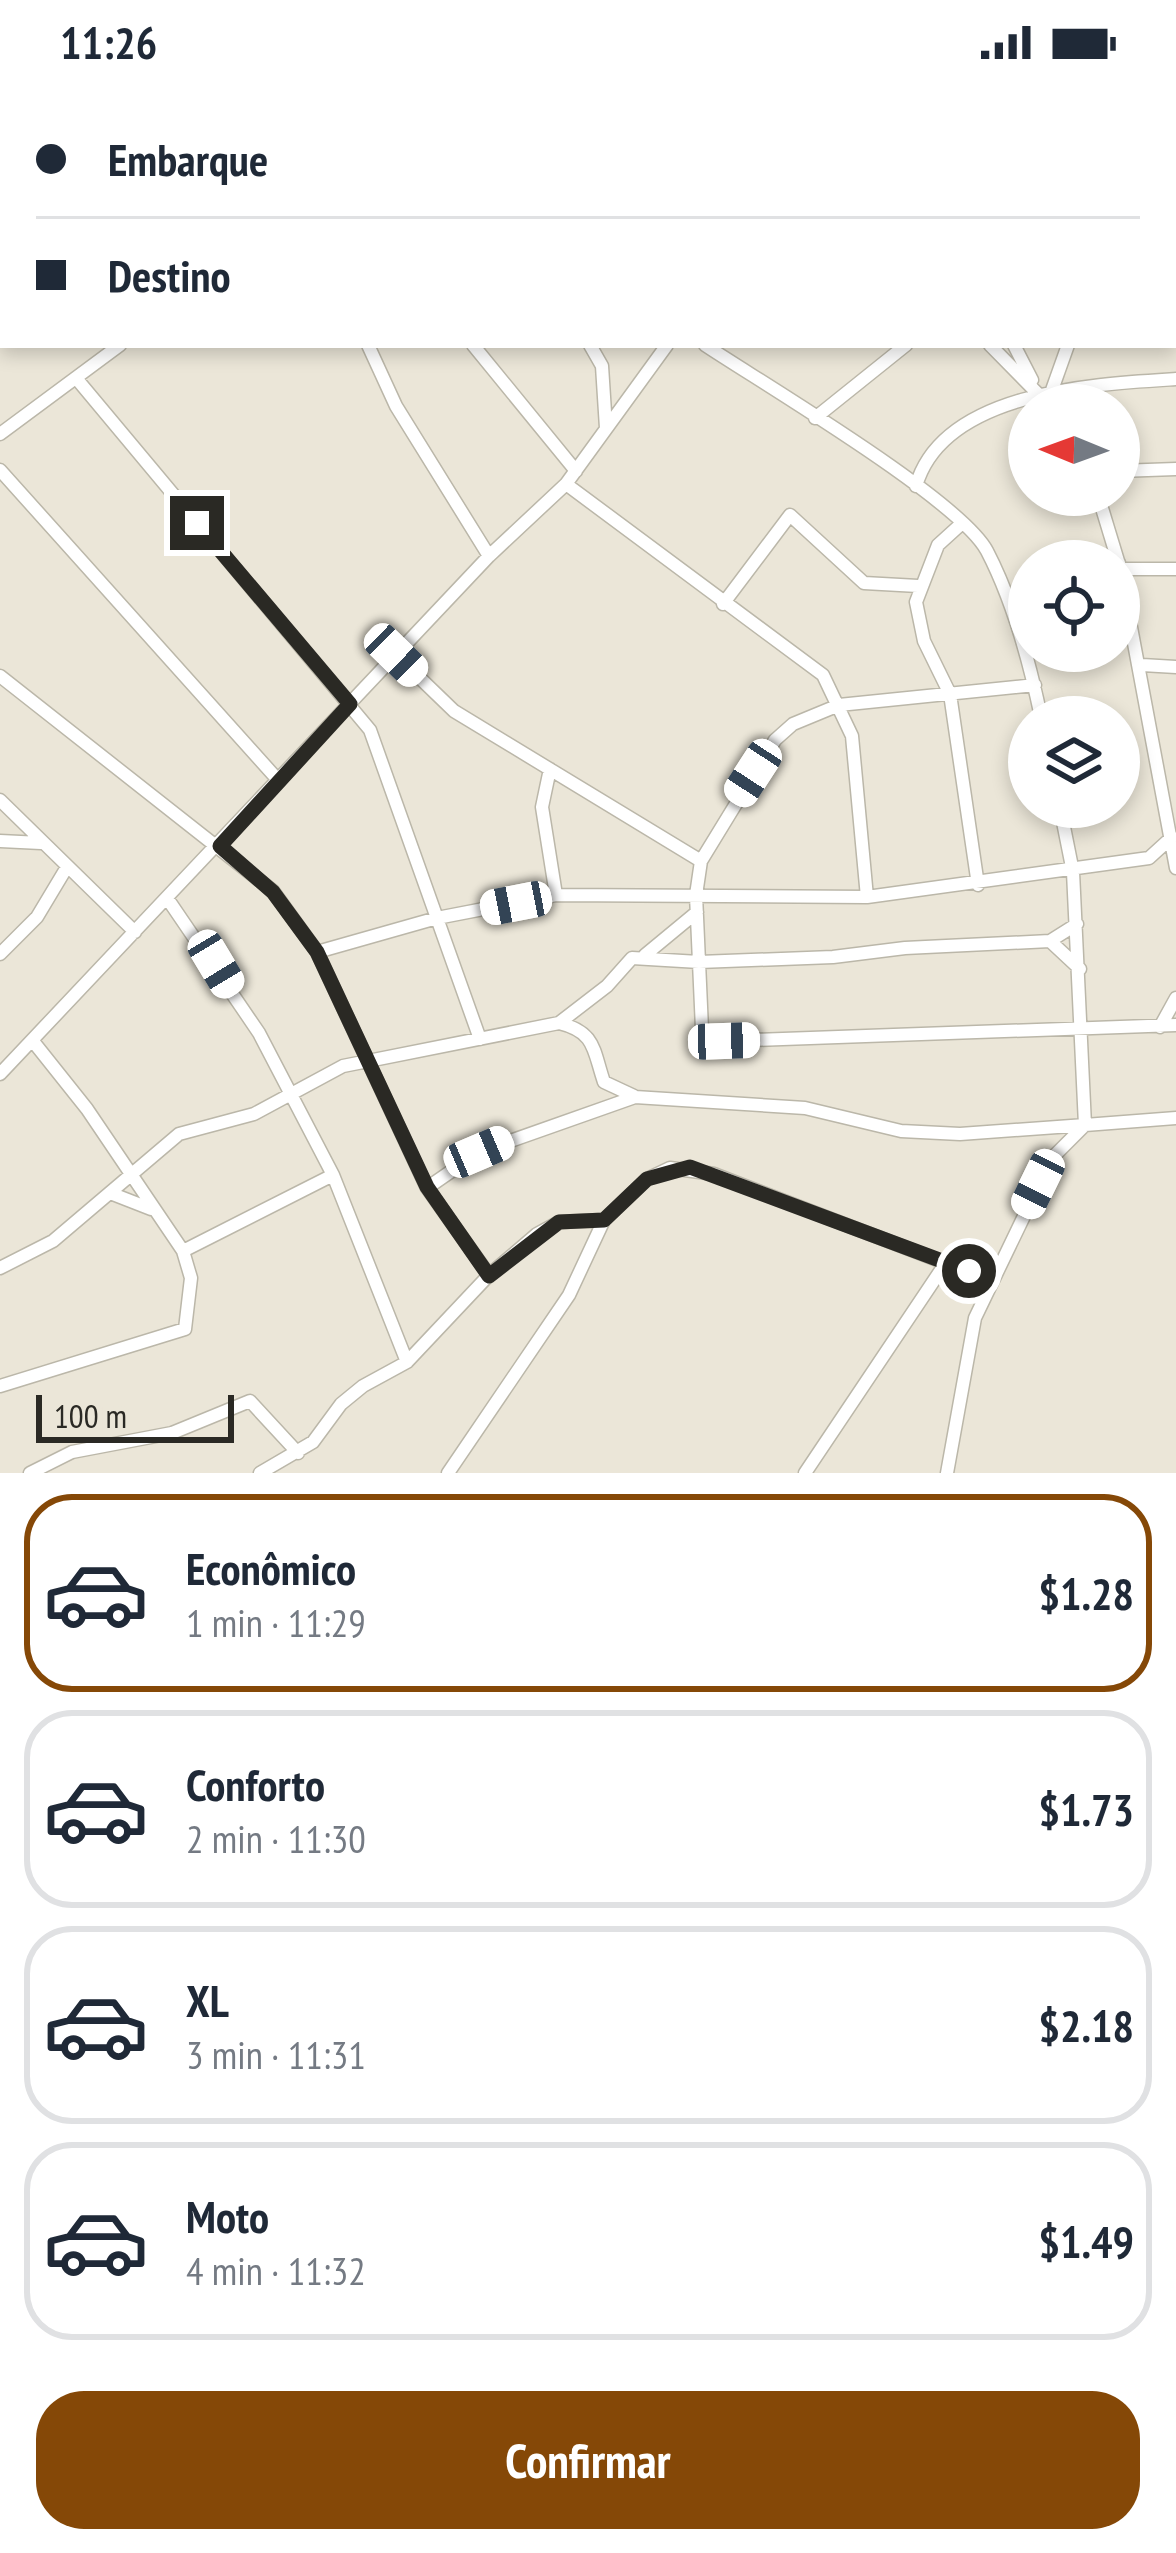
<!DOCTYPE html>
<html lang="pt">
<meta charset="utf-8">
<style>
:root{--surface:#fff;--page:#f6f6f7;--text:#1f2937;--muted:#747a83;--line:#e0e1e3;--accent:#854807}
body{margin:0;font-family:"PT Sans Narrow",sans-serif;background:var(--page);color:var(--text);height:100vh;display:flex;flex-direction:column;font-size:45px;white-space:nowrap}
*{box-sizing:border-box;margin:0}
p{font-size:39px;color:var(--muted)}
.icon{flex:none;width:66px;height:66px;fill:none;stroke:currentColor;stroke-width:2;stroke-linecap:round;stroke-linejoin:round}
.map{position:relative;height:1389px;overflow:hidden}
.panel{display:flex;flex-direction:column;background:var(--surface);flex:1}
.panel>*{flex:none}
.hud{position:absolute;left:0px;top:0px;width:1176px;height:264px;box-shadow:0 6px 18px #0003;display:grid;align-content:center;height:264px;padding:0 36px;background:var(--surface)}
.needle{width:78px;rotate:271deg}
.tools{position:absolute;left:1008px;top:300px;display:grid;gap:24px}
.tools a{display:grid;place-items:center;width:132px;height:132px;border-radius:50%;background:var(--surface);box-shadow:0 6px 18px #0003;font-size:60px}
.scale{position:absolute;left:36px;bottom:30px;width:198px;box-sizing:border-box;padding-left:12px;border:6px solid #2a2924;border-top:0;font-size:33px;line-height:42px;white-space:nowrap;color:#2a2924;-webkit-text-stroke:9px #ebe6d8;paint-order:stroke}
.end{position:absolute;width:54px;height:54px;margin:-27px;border:15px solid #2a2924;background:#fff;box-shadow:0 0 0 6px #fff}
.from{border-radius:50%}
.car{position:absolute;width:36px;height:72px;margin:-36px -18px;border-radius:15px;box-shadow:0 0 9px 3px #0007;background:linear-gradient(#fff 24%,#345 0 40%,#fff 0 76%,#345 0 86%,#fff 0)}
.hud b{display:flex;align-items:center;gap:42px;height:114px;font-size:45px}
.hud b+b{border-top:3px solid var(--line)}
.hud i{width:30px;height:30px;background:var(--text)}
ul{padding:21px 0 0;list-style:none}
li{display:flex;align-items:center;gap:36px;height:198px;margin:0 24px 18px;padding:0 12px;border:6px solid var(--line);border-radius:48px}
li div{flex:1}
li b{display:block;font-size:45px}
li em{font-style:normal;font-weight:800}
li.active{border-color:var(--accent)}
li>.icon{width:108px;height:108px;stroke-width:1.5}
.primary-button{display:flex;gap:24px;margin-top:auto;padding:24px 36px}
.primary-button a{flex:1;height:138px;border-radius:48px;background:var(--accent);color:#fff;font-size:48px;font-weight:800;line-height:138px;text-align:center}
.status{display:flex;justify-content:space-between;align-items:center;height:84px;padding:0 60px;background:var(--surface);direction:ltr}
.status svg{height:33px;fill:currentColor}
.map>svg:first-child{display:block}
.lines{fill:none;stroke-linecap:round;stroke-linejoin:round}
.minor-casing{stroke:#bbb7a9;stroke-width:15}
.minor{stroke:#fff;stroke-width:12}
.route{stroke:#2a2924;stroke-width:15}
</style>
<div class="status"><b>11:26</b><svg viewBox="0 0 49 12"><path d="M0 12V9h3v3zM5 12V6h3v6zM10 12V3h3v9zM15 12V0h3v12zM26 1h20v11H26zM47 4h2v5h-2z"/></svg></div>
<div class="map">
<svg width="1176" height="1389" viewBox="0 0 1176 1389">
<rect width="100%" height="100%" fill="#ebe6d8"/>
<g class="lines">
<defs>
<path id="minor" d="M269,0l1,3
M583,0l1,3
M686,0v3
M889,0l2,3
M52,3v-3
M477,3v-3
M737,3l1,-3
M954,3l3,-3
M1173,115l3,-3
M0,242l3,-14
M368,261l28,61 93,150
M473,261l103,126
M590,261l12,21 4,62
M705,261c57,38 255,155 282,206 25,48 43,113 54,166
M990,261l59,60
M1014,261l18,35
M76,294l294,352 110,309
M1052,306l16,-45
M815,334l91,-73
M0,350l120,-89
M0,386l278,310
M1119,387l57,-2
M566,400l257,191 29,61 15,161
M916,402c27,-95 180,-102 260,-107
M1098,411l20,66
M960,441l-22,20 -22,57 8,39 26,53 28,191
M1119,479l57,305
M1121,485h55
M723,520l67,-89 74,68 54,3
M396,571l58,56 247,150
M1142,581l34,2
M0,592l273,215 44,61 110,236 62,87
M1035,601l-196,20 -46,19 -18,16 -74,121 -5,34 6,134 22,12 452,-16
M550,685l-8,38 14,88
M0,716l135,132
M0,757l41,2
M167,814l92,135 74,142
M1050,857l30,28
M317,868l120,-34 119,-23 311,2 282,-39 23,-21
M0,870l37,-37 30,-50
M645,871l52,-43
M559,939c37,9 34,27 45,59l30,14
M1160,943l16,-29
M0,990l489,-518 77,-72 101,-139
M427,1104l52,-36 156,-55 170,11 96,23 59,3 125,-9 -12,-253 -13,-65
M110,1109l41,16
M183,1167l150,-76 74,187
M0,1184l53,-27 126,-107 75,-20 89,-48 216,-43 48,-37 25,-28 67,4 134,-5 72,-9 145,-7 27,-17
M0,1302l185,-57 6,-51 -8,-27 -96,-142 -55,-69
M30,1389l42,-21 100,-19 78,-32 48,52
M260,1389l53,-31 28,-38 22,-18 44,-24 82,-87 48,-41 22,-12 45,-2
M448,1389l121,-178 35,-75 43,-41 23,-11 44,6 278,107
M805,1389l142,-212
M947,1389l28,-155 77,-160 33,-33 91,-7"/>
</defs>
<use href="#minor" class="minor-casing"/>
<use href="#minor" class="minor"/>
</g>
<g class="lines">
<path class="route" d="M197,439l153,181 -130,142 53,46 44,60 110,235 62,89 70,-54 45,-2 43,-41 43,-12 279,104"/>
</g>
</svg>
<div class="tools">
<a><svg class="needle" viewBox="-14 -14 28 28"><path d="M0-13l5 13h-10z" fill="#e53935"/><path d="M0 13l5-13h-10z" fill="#747a83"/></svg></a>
<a><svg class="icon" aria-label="locate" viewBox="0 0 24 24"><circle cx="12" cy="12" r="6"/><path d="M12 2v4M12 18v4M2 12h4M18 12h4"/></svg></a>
<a><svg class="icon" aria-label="layers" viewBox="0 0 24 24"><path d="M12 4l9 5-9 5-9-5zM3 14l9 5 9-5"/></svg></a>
</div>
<div class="scale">100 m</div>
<i class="end from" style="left:969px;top:1187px"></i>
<i class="end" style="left:197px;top:439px"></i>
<i class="car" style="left:396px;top:571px;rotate:134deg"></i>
<i class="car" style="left:753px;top:689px;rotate:213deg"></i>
<i class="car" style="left:516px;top:819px;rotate:259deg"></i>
<i class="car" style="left:216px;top:880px;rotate:149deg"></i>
<i class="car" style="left:724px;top:957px;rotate:88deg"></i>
<i class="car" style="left:479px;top:1068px;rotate:67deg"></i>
<i class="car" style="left:1038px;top:1100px;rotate:206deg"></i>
<div class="hud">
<b><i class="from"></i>Embarque</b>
<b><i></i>Destino</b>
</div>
</div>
<section class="panel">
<ul>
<li class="active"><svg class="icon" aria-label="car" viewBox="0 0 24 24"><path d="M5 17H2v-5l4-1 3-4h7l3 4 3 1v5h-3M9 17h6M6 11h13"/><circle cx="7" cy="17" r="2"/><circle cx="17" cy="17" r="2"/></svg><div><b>Econômico</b><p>1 min · 11:29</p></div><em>$1.28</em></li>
<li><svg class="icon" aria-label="car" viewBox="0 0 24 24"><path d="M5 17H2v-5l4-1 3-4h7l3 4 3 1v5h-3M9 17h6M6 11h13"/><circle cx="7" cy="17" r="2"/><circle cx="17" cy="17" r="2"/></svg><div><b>Conforto</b><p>2 min · 11:30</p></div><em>$1.73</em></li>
<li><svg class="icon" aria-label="car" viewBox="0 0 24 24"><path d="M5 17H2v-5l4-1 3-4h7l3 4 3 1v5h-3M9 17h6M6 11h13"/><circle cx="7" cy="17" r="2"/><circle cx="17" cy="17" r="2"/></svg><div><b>XL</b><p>3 min · 11:31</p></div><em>$2.18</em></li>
<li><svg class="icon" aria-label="car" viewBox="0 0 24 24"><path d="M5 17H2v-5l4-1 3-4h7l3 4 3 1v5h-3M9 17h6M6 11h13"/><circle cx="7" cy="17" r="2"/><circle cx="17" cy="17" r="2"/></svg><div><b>Moto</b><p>4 min · 11:32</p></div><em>$1.49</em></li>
</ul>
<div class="primary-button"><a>Confirmar</a></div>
</section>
